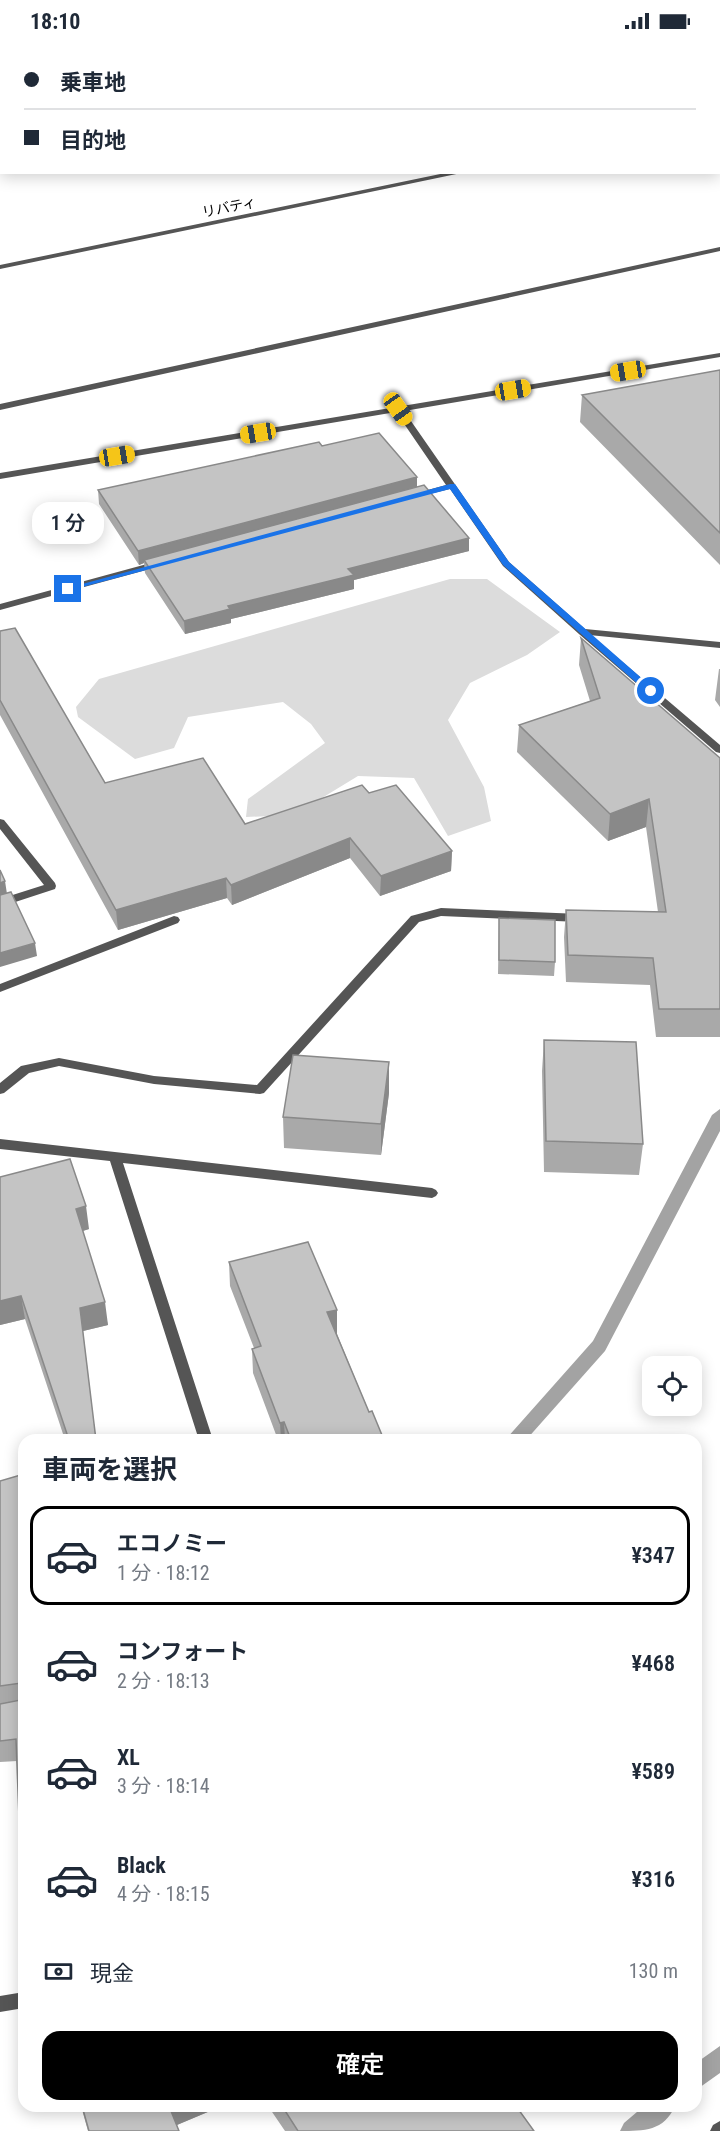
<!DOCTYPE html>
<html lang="ja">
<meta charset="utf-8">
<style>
:root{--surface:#fff;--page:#f2f2f3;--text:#1f2937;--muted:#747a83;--line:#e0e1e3;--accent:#000}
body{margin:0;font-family:"Roboto Condensed","Noto Sans JP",sans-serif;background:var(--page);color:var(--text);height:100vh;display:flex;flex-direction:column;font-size:22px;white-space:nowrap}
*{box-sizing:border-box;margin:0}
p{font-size:20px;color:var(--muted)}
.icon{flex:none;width:33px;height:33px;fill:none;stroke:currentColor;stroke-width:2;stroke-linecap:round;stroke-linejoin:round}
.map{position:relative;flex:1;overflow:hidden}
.details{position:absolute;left:18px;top:1392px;width:684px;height:678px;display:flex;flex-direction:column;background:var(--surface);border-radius:18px;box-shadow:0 3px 15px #0003}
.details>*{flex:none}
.guide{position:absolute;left:0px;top:0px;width:720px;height:132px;box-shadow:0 3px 15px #0003;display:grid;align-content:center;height:132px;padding:0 24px;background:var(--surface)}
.buttons{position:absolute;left:642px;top:1314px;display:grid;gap:12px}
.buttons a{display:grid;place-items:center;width:60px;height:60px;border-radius:12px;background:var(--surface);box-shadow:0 3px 15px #0003;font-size:30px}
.end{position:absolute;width:27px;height:27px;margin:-14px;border:8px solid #1a73e8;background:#fff;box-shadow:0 0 0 3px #fff}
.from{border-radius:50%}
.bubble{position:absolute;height:42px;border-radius:18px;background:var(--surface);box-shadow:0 3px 15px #0003;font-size:20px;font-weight:600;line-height:42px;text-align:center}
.car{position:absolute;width:18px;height:36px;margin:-18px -9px;border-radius:8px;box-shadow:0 0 4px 2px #0007;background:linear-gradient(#f5c518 24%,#345 0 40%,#f5c518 0 76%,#345 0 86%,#f5c518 0)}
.guide b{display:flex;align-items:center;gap:21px;height:57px;font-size:22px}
.guide b+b{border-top:2px solid var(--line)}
.guide i{width:15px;height:15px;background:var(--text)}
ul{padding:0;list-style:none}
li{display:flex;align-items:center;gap:18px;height:99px;margin:0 12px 9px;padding:0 12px;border:3px solid transparent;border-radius:18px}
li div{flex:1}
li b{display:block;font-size:22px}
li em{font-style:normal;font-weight:600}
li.active{border-color:var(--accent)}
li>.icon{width:54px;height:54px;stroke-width:1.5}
h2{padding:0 24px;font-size:27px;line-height:72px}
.pay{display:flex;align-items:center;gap:15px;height:66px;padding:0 24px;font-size:22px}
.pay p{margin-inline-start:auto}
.primary-button{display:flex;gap:12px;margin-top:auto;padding:12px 24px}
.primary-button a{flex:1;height:69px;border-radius:18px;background:var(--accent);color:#fff;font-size:24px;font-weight:600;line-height:69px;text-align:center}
.status{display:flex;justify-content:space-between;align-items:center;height:42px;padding:0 30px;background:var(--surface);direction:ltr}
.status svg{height:16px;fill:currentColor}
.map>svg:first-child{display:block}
.green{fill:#dcdcdc}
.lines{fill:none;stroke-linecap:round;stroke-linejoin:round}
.stream{fill:#a3a3a3;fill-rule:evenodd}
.service{fill:#555;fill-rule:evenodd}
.minor{fill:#555;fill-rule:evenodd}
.wall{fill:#a9a9a9}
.shaded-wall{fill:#898989}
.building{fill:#c4c4c4;stroke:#898989;stroke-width:1.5}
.route{fill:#1a73e8}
.labels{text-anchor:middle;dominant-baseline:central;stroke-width:6;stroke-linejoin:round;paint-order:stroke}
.far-street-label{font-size:14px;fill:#000;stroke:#fff}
</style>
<div class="status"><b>18:10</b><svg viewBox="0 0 49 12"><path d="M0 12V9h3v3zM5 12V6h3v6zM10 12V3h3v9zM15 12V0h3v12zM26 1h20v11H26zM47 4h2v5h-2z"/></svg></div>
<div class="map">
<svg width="720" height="2089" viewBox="0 0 720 2089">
<rect width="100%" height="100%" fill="#fff"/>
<path class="green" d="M450,537h37l73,53 -33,23 -57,28 -22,37 36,67 7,34 -43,15 -34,-58 -56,-2 -64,39 -48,2 2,-18 77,-56 -14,-19 -28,-22 -95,15 -14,31 -39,11 -57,-42 -2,-10 23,-28z"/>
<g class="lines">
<path class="stream" d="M720,1067v22l-115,220 -79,89h-21l88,-99 119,-226z
M720,2004v27l-24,17v-27z
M644,2064h31c-11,25 -31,25 -55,25l4,-8z"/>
<path class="service" d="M549,0h12l-15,2z
M653,0h9l-11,2z
M0,94h2v4h-2z
M450,130h16l-466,97v-4z
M582,587l3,1 135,115v8l-4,-1 -137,-118v-4z
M441,866l139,6 6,4 -6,4 -139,-6 -22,6 -155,171 -4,1 -106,-10 -95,-18 -30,7 -25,20 -4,1v-11l21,-17 38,-8 95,18 103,9 154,-169z
M24,1950v16l-24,4v-16z"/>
<path class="minor" d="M720,205v4l-720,159v-6z
M720,311v4l-316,54 105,151 76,67 135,13v6l-141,-14 -76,-68 -53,-77 -37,9v-4l33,-9 -50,-73 -396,67v-6z
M158,519l3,1v4l-161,44v-6z
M0,777l4,1 51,63 1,3 -1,3 -55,18v-8l44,-14 -44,-56z
M174,874l4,1 2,3 -2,3 -178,69v-8z
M0,1097l432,49 4,2 2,3 -2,3 -4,2 -309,-35 90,277h-14l-89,-279 -110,-12z
M720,2079v10h-10l3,-6z"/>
</g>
<path class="wall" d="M720,328v195l-140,-143 2,-27z
M322,404l95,41 52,51v13l-115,29v9l-123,30v4l-46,11 -40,-61 -1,-10 -5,2 -40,-61 -1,-14z
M0,589l105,152 140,41 124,-31 83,58 -1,20 -71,25 -30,-38 -118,47 -5,-7 -109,32 -118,-215z
M581,596l139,120v279h-64l-6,-52 -84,-3 -2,-45 2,-27 92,2 -12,-85 -38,14 -91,-89 2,-27 71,-24 -11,-36z
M719,627h1v38l-5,-7z
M499,876l56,44 -1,14 -56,-2z
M544,998l99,104 -4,31 -95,-3 -2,-101z
M389,1051l-8,62 -97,-7 -1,-31z
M0,1135l89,52 -6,2 25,94 -25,6 13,109h-31l-40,-121 -25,6z
M229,1220l108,48v24l32,78 15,28h-106l-25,-67 -1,-24 2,-1 -24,-62z
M24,1432v386l-4,-16 -3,-83 -17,1v-281z
M81,2064h141l-45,19 2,6h-91z
M268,2064h248l18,25h-249z"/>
<path class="shaded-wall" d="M417,435v13l-273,70v3l-5,2 -1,-14z
M469,496v13l-115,29v9l-123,30v4l-46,11 -1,-13 44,-15 120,-37z
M649,757l-3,28 -38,14 2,-27z
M350,796v20l-118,47 -1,-20z
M452,809l-1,20 -71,25 1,-20z
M226,836l1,20 -109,32 -2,-20z
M5,839l2,13 -7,3v-14z
M35,901l2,13 -37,11v-14z
M389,1020v31l-8,62v-31z
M86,1164l3,23 -10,3 -3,-23z
M21,1254l4,23 -25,6v-24z
M105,1260l3,23 -25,6 -3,-23z
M337,1268v24l-9,2 -1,-24z
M284,1380l1,18h-4l-1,-17z
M169,2064h53l-50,21z"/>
<path class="building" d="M720,328v163l-138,-138z
M379,391l38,44 -279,74 -40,-61 221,-48 3,4z
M424,443l45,53 -121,31 6,6 -126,31 2,3 -46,12 -40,-61z
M15,586l90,155 98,-25 42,66 117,-39 7,8 27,-8 56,66 -71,25 -31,-38 -119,47 -5,-7 -110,32 -116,-210v-69z
M581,596l139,120v251h-61l-6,-51 -85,-3 -2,-45 100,2 -17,-113 -39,15 -91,-89 81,-27z
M0,828l5,11 -5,2z
M11,850l24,51 -35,10v-58z
M499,876l56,2v42l-56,-2z
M544,998l92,2 7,102 -97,-3z
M293,1013l96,7 -8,62 -98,-7z
M70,1117l16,47 -10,3 29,93 -25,6 16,132h-27l-48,-144 -21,5v-124z
M308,1200l29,68 -10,2 42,100 3,-1 12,29h-93l-7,-18 -4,1 -28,-74 9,-3 -32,-84z
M24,1432v370h-4l-4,-105 -16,2v-37l21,-4v-17l-21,3v-205z
M82,2064h87l10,25h-90z
M282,2064h234l18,25h-236z"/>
<path class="route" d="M450,442h5l54,78 145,127v4h-6l-145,-128 -53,-76 -379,101 -7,-1z"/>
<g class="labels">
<g class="far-street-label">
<text transform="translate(229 165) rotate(-11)">リバティ</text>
</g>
</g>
</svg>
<div class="buttons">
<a><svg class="icon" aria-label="locate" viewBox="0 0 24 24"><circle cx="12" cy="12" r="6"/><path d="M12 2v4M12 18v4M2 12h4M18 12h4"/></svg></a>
</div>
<i class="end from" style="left:651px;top:649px"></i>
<i class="end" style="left:68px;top:547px"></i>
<div class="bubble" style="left:32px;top:460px;width:72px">1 分</div>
<i class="car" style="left:628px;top:329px;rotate:261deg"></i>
<i class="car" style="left:513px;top:348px;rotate:80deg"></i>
<i class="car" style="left:398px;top:367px;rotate:145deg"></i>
<i class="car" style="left:258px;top:391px;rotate:261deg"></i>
<i class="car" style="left:117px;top:414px;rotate:81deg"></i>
<div class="guide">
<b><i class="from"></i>乗車地</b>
<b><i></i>目的地</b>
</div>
<section class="details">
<h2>車両を選択</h2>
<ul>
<li class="active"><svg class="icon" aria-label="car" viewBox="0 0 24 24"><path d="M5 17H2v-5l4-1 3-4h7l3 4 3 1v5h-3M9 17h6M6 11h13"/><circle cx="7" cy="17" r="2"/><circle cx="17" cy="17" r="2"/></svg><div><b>エコノミー</b><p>1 分 · 18:12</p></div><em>¥347</em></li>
<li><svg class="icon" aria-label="car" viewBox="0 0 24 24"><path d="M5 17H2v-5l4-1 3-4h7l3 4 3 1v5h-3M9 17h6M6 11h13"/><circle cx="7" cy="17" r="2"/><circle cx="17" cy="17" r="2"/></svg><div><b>コンフォート</b><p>2 分 · 18:13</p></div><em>¥468</em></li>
<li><svg class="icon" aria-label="car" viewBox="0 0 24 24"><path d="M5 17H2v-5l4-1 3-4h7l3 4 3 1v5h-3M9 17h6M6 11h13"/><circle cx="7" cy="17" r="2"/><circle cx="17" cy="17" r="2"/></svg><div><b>XL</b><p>3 分 · 18:14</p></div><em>¥589</em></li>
<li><svg class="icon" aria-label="car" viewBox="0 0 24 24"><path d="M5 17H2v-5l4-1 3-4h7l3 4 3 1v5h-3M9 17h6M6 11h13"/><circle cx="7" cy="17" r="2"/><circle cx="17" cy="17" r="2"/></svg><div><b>Black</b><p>4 分 · 18:15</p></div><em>¥316</em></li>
</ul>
<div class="pay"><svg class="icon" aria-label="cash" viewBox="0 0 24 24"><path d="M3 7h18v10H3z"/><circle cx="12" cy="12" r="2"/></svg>現金<p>130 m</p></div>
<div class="primary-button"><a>確定</a></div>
</section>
</div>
